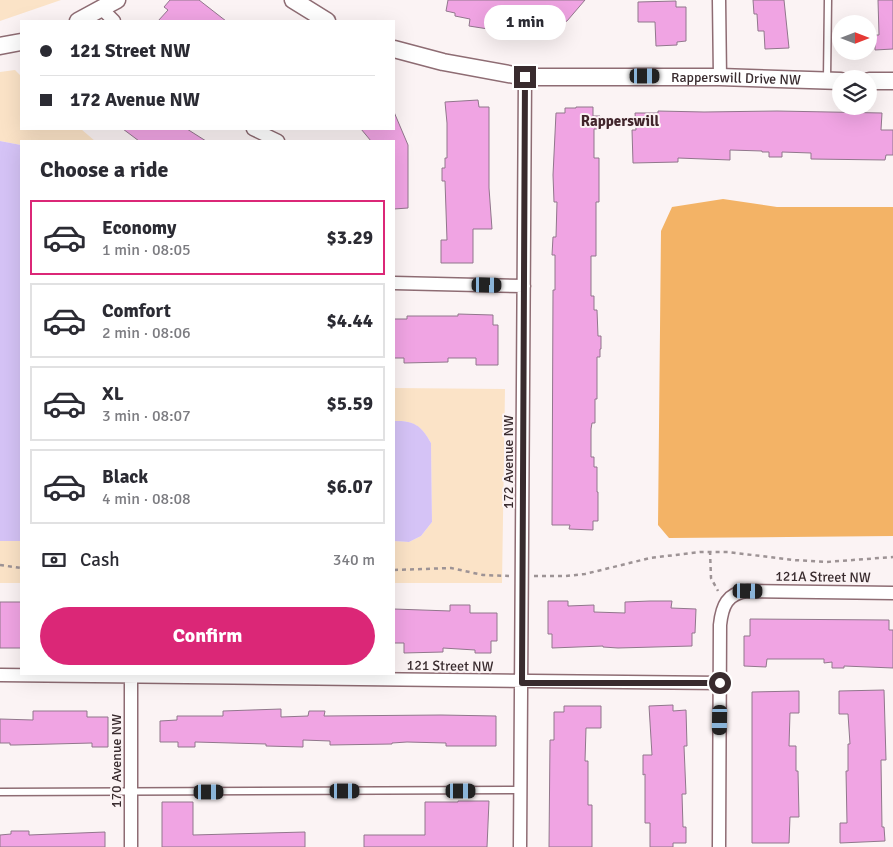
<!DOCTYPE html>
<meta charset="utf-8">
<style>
:root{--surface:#fff;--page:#f2f2f3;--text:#2b2b33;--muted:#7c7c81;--line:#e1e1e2;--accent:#db2777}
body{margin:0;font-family:Signika,sans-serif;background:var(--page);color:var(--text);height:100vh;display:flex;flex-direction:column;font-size:19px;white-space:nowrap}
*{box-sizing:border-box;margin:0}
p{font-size:16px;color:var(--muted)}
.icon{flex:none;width:28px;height:28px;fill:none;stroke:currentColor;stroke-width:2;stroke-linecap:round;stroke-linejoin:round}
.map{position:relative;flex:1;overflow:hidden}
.side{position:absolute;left:20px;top:140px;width:375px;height:535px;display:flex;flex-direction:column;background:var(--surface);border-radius:0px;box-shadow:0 5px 20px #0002}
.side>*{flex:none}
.guide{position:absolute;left:20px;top:20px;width:375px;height:110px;border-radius:0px;box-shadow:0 5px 20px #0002;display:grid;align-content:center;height:110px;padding:0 20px;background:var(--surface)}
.needle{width:32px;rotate:90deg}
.fabs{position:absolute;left:832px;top:15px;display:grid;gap:10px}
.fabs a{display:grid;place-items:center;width:45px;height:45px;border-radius:50%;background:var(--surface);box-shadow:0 5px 20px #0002;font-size:25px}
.end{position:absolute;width:22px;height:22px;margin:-11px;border:6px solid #392b2e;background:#fff;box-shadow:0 0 0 2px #fff}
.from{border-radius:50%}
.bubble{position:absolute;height:35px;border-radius:18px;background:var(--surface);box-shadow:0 5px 20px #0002;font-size:16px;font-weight:700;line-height:35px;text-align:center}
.car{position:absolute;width:15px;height:30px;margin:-15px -8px;border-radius:6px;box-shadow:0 0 4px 1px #0007;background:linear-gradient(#222 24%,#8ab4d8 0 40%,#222 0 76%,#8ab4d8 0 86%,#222 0)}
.guide b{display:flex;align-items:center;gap:18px;height:48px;font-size:19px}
.guide b+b{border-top:1px solid var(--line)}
.guide i{width:12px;height:12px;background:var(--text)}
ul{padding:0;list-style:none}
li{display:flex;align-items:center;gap:15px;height:75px;margin:0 10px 8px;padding:0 10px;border:2px solid var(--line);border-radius:0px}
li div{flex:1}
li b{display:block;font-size:19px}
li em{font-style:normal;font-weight:700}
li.selected{border-color:var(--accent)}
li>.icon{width:45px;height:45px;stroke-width:1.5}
h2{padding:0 20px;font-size:22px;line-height:60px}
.pay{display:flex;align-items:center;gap:12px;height:55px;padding:0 20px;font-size:19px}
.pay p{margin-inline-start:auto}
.cta{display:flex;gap:10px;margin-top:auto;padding:10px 20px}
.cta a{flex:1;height:58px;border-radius:30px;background:var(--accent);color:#fff;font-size:20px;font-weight:700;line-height:58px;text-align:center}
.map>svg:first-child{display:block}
.green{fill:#fbe3c7}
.forest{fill:#f3b366}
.water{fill:#d5c3f6}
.building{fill:#f0a4e3;stroke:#91778c}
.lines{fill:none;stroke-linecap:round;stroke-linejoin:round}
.service-casing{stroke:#8e6c73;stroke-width:9}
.minor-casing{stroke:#8e6c73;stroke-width:15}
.tertiary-casing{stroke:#8e6c73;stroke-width:19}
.path{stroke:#9d9395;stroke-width:2.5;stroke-dasharray:4 4;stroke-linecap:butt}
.service{stroke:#fff;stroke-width:6}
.minor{stroke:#fff;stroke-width:12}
.tertiary{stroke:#fff;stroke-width:16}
.route{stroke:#392b2e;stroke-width:6}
.labels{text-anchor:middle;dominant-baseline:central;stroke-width:4;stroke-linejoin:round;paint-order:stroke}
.street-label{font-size:14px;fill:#392b2e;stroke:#fbf3f4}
.neighbourhood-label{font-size:15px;font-weight:bold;fill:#41252b;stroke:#fbf3f4}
</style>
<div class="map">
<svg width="893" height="847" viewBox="0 0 893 847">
<rect width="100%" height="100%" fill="#fbf3f4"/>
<path class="green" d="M0,0h61l-61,21z
M15,70l6,6v53h60l14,12h-74v4l-21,-4v-69z
M394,388l111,1 -3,194h-108v-42l15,1 12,-6 11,-14 -1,-79c-9,-17 -18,-23 -37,-22z
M0,541h21v42h-21z"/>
<path class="forest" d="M723,199l54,8h116v329l-224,2 -11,-13 3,-294 11,-24z"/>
<path class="water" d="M0,141l21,4v396h-21z
M394,421c20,-1 28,5 37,22l1,79 -11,14 -12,6 -15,-1z"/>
<path class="building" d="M170,0h29l27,21h-68l10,-11 -4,-3z
M448,0h137l-18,21 -14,6 2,7 -12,5 -3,-8 -29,3v-2l-10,1v-2l-32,-5 1,-7 -15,-3v-3l-9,-2z
M753,0h31l5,48 -24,1 -1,-18h-6l-1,-17h-3z
M878,0h15v49l-18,1v-15h4z
M676,1v6h10v34l-9,1v3l-21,1 -1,-24h-17v-20z
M478,100l1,7h10v81l3,41h-19v34h-32v-23h6l-2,-59h-3v-13h3v-10h2v-35l-2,-21z
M576,107h17v9h7v13h-6v29h5v44h-3v54h-5v40h3v14h3l1,26h3v13h-1v8h-3v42h-2v24h-3l-1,6v28h3v10h3v25h1v29h-5v9l-24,-1 1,-4h-18l1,-235h2v-35h-3l1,-18h3l1,-35h-3l-1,-27 3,-62h9v-5h11z
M658,111l46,1 73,-1 105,2 -1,17h12v25h-7l-1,5 -74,-1v-6l-29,-1v5h-13v-5h-7v-1l-32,-1v10l-52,-2v4l-45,1 -1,-33h4l-1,-17h23z
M394,112l14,33v63l-14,1v-68h-23l-10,-12h33z
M123,129h64l19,12h-67z
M458,314l35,1v10h5v40h-22v-7h-28v4l-44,1v-5h-10v-39h13v-3h51z
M548,601h20v5l26,-1v7l31,1v-11l25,-1h22l-1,7 25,1 -1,24h-3v13l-74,2 -15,-1v-1l-51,2v-14h-4z
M0,602h21v46h-21z
M450,605h20v8h27v28h-6v12h-16v-3l-32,-2v4l-39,1v-10h-10v-34l56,2z
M750,619l139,1v10h4v38l-49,-2v2h-12v-6l-8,1v-4h-57l-1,8 -22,-1v-30h6z
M884,690l2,70h-5l1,67h2l1,14 -45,2v-20h7l-1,-52h2v-27h2l-2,-30h-9v-23z
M799,691v22h-9l-1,33h7v25h2l1,46h-9l-1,26h-37v-151z
M673,705v6l13,-1 1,36h-3l2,48h-4l1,33h3v16h-13v4h-23v-24h-5v-49l-2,1v-20h9l-3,-49z
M564,706h37v22h-15l-1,33h3v44h4v42h-43l1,-107h4v-28h10z
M281,709v8l27,-1 1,-5h16l-1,5 117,-1 55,1v30h-50v-3l-39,-1 -15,1v1l-62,1v-4l-27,-1v7l-37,-1v-2l-71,-2v5h-17v-5h-18v-21l17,-1v-4h46v-5z
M33,711h54v6h21v30h-16v-4l-77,2h-5v-2h-10v-24l33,1z
M458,801h31l-2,46h-123v-12h61v-33h33z
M162,802h31v33l112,-3v15h-143z
M11,831h18v4l76,-3v15h-105v-12l11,-1z"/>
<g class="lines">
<defs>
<path id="service" d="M827,79l1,-79
M0,792l519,-2"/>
<path id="minor" d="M719,0l1,77
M102,9l12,12
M253,129l25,12
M394,283l130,3
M0,675c240,1 480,7 720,8
M131,675v172
M520,847l5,-770
M719,847l1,-222c2,-19 7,-32 28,-34l145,2"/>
<g id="tertiary">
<path d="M293,0l34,21"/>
<path d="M78,21l39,-21"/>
<path d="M0,46l21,-4"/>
<path id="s1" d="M394,49l49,13 82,15h195l121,4"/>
<path d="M869,81h24"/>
</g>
</defs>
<use href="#service" class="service-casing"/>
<use href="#minor" class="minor-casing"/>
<use href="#tertiary" class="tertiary-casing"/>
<path class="path" d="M710,551l1,27 7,13
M0,565l21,3
M394,570l57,-2 32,7 26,1
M534,576h32l19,-2 65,-16 50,-6h28l65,8 33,2 67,-5"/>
<use href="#service" class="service"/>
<use href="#minor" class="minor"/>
<use href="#tertiary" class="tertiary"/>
</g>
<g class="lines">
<path class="route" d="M525,77l-3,606h198"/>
</g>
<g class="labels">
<g class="street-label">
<text stroke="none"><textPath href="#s1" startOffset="345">Rapperswill Drive NW</textPath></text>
<text transform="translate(508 462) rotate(-90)">172 Avenue NW</text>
<text transform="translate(823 577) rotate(1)">121A Street NW</text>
<text transform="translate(450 666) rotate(1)">121 Street NW</text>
<text transform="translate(116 761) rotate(-90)">170 Avenue NW</text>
</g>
<g class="neighbourhood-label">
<text x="620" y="121">Rapperswill</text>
</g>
</g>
</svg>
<div class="fabs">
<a><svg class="needle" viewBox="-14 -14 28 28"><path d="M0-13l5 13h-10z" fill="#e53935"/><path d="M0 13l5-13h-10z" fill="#7c7c81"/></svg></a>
<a><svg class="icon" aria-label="layers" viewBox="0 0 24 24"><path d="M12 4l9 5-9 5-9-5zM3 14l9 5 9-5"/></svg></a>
</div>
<i class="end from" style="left:720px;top:683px"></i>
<i class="end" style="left:525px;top:77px"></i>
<div class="bubble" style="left:484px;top:5px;width:82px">1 min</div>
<i class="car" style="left:645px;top:76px;rotate:90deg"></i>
<i class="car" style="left:487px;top:285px;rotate:91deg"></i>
<i class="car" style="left:748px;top:591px;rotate:91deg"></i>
<i class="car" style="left:720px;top:720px;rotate:181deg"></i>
<i class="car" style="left:345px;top:791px;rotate:90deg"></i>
<i class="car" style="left:461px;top:791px;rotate:90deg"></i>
<i class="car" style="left:209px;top:792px;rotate:90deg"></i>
<div class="guide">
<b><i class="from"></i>121 Street NW</b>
<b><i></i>172 Avenue NW</b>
</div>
<section class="side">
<h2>Choose a ride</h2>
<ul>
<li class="selected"><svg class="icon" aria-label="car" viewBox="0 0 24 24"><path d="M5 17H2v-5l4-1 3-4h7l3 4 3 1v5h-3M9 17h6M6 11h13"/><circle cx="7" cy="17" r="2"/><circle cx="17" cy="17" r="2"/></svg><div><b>Economy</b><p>1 min · 08:05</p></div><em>$3.29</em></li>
<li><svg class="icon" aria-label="car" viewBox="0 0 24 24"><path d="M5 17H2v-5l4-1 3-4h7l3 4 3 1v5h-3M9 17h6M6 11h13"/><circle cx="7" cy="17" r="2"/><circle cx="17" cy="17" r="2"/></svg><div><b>Comfort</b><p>2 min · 08:06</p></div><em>$4.44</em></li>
<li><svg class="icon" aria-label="car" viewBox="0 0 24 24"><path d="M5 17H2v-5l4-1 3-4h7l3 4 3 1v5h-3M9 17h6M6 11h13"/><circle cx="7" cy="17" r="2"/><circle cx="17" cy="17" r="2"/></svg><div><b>XL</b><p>3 min · 08:07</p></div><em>$5.59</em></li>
<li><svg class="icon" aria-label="car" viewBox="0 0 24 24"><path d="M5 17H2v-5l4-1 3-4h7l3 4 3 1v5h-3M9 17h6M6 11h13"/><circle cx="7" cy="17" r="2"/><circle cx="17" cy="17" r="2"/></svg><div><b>Black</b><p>4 min · 08:08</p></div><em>$6.07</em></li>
</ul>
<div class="pay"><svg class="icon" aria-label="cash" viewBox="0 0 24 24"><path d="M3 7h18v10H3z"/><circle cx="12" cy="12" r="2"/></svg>Cash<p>340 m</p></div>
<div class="cta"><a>Confirm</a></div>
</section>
</div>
